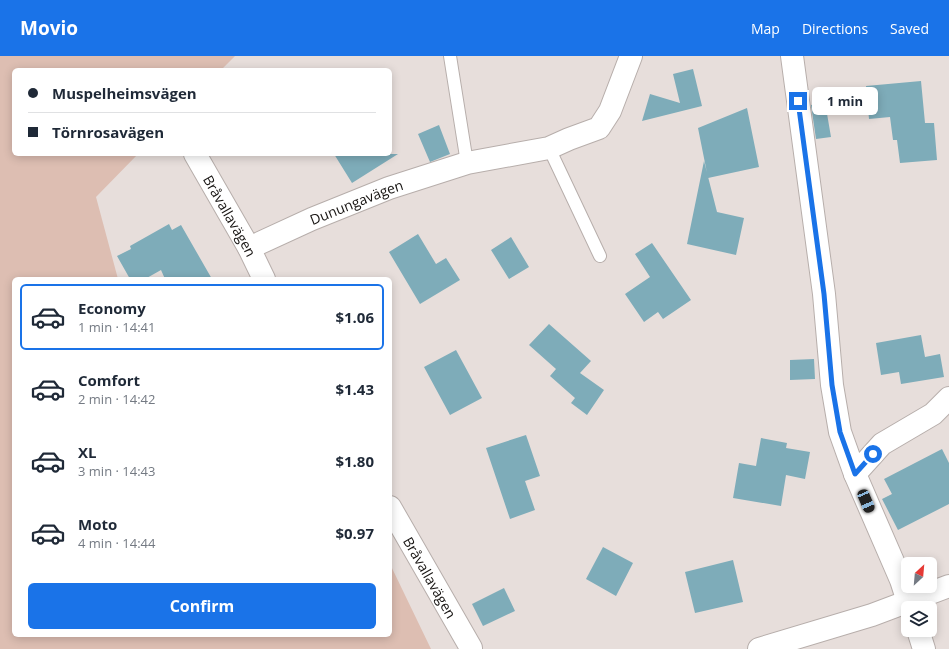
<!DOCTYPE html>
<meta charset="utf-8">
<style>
:root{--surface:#fff;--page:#f6f6f7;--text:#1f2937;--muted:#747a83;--line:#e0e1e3;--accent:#1a73e8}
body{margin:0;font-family:"Open Sans",sans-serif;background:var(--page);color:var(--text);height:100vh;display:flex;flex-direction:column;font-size:15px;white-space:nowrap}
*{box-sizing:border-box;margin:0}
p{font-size:13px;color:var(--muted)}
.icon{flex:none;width:22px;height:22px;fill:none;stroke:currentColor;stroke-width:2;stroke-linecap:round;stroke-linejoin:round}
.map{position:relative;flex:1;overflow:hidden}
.details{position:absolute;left:12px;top:221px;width:380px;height:360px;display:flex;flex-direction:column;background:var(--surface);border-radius:6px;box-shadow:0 2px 10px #0003}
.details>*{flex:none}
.guide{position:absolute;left:12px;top:12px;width:380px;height:88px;border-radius:6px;box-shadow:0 2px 10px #0003;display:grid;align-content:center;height:88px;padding:0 16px;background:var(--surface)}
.needle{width:26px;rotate:26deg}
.fabs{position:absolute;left:901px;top:501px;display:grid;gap:8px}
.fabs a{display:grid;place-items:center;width:36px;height:36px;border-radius:6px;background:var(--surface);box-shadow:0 2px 10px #0003;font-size:20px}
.end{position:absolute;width:18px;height:18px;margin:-9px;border:5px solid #1a73e8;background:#fff;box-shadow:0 0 0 2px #fff}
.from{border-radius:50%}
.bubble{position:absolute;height:28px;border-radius:6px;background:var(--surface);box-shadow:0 2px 10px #0003;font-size:13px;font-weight:700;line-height:28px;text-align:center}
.car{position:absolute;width:12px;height:24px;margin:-12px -6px;border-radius:5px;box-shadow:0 0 3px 1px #0007;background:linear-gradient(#222 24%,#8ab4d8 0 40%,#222 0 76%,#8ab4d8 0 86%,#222 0)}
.guide b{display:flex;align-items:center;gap:14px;height:38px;font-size:15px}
.guide b+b{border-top:1px solid var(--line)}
.guide i{width:10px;height:10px;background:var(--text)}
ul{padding:7px 0 0;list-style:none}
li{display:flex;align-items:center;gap:12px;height:66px;margin:0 8px 6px;padding:0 8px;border:2px solid transparent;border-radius:6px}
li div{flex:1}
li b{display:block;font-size:15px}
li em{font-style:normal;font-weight:700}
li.selected{border-color:var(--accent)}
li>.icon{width:36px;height:36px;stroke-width:1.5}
.action{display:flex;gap:8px;margin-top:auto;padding:8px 16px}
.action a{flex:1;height:46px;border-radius:6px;background:var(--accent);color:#fff;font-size:16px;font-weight:700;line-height:46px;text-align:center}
header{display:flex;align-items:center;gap:24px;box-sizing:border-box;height:56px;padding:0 20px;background:var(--accent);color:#fff}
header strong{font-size:19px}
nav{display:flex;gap:22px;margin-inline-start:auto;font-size:14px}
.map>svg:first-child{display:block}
.green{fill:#ddbeb2}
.building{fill:#7eacb9}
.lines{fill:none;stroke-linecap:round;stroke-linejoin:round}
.lane-casing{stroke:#b7aeab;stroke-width:14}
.street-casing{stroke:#b7aeab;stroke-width:24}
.secondary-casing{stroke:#b7aeab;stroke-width:24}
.lane{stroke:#fff;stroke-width:12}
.street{stroke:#fff;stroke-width:22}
.secondary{stroke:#fff;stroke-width:22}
.route{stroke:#1a73e8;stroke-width:5}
.labels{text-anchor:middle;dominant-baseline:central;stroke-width:3;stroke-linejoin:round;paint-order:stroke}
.street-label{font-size:14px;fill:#161311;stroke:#fff}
</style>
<header>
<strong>Movio</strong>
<nav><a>Map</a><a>Directions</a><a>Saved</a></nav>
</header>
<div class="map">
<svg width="949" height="593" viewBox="0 0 949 593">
<rect width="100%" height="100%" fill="#e7dedb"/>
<path class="green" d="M0,0h235l-14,14h-207v84h124l-42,43 22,82h-104v356h376v-71l41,85h-431z"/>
<path class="building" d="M693,13l9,37 -60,15 8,-27 30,9 -7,-29z
M921,25l4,42h9l3,37 -37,3 -3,-23h-4l-3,-23 -21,2 -3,-33z
M825,46l6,35 -15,2 -5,-34z
M747,52l12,59 -51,11 -10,-50z
M439,69l11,29 -20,8 -12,-28z
M334,98h64l-46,29z
M704,105l13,51 27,6 -8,37 -49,-11z
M169,168l3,6 9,-5 31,54h-47l-4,-9 -16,9h-15l-13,-23 14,-7 -1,-3z
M418,178l18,30 10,-6 14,22 -40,24 -31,-52z
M511,181l18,30 -20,12 -18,-29z
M652,187l39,57 -28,19 -5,-7 -14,10 -19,-28 25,-17 -15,-23z
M549,268l42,37 -11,12 24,17 -17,25 -16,-12 4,-5 -25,-22 6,-7 -27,-24z
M921,279l4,22 15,-3 4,23 -43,7 -2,-12 -18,3 -5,-32z
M456,294l26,48 -32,17 -26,-48z
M814,303l1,20 -25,1v-20z
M526,379l14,41 -15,5 10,29 -25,9 -24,-71z
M761,382l26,5 -1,5 24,4 -5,27 -19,-4 -5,31 -48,-8 6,-35 17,3z
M942,393l7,14v41l-51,26 -16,-31 10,-5 -8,-15z
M603,491l30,16 -17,33 -30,-17z
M733,504l10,42 -48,11 -10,-41z
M504,532l11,23 -32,15 -11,-22z"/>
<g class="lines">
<defs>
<path id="lane" d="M450,0l17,107
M549,92l51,108"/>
<g id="street">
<path d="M792,0l32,238 8,91 8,47 15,42 46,106 9,28"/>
<path id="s1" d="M195,98l54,94 15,31"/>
<path id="s2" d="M249,192l63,-29 77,-31 78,-25 82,-15 20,-9 30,-11 11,-17 21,-55"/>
<path d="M855,418l27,-30 51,-30 16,-16"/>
<path id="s3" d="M390,451l81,141"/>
<path d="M918,574l6,19"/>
</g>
<path id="secondary" d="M759,593l113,-34 77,-29"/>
</defs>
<use href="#lane" class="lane-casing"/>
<use href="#street" class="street-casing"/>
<use href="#secondary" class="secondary-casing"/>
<use href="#lane" class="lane"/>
<use href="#street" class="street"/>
<use href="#secondary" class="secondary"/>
</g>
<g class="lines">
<path class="route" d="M798,45l26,193 8,91 8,47 15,42 18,-20"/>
</g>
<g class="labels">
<g class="street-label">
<text stroke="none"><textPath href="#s2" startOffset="117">Dunungavägen</textPath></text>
<text stroke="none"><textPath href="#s1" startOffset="71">Bråvallavägen</textPath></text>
<text stroke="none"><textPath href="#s3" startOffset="81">Bråvallavägen</textPath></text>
</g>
</g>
</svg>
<div class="fabs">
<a><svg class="needle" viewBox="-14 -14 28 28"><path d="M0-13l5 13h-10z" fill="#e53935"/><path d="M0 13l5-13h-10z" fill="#747a83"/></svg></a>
<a><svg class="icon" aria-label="layers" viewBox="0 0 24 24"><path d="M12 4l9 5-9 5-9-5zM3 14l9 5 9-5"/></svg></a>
</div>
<i class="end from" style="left:873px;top:398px"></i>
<i class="end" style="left:798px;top:45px"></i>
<div class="bubble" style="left:812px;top:31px;width:66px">1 min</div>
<i class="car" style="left:866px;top:445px;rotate:157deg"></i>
<div class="guide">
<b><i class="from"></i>Muspelheimsvägen</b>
<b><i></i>Törnrosavägen</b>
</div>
<section class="details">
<ul>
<li class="selected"><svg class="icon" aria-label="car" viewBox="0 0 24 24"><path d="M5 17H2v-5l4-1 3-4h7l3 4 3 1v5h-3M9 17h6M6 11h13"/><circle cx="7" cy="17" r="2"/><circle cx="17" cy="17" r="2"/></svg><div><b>Economy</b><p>1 min · 14:41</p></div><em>$1.06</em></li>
<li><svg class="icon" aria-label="car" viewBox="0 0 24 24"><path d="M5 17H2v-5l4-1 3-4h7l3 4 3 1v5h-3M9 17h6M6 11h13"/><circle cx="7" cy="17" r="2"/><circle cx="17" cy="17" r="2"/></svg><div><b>Comfort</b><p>2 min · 14:42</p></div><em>$1.43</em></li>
<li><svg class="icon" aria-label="car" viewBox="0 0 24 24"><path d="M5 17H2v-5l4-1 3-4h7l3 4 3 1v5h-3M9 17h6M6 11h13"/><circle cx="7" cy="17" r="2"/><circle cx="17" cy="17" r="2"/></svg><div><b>XL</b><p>3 min · 14:43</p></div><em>$1.80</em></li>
<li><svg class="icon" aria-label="car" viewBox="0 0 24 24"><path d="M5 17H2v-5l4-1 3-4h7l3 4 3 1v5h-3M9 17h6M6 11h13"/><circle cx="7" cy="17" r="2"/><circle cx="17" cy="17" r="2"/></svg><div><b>Moto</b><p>4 min · 14:44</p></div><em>$0.97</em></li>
</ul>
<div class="action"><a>Confirm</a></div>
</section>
</div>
